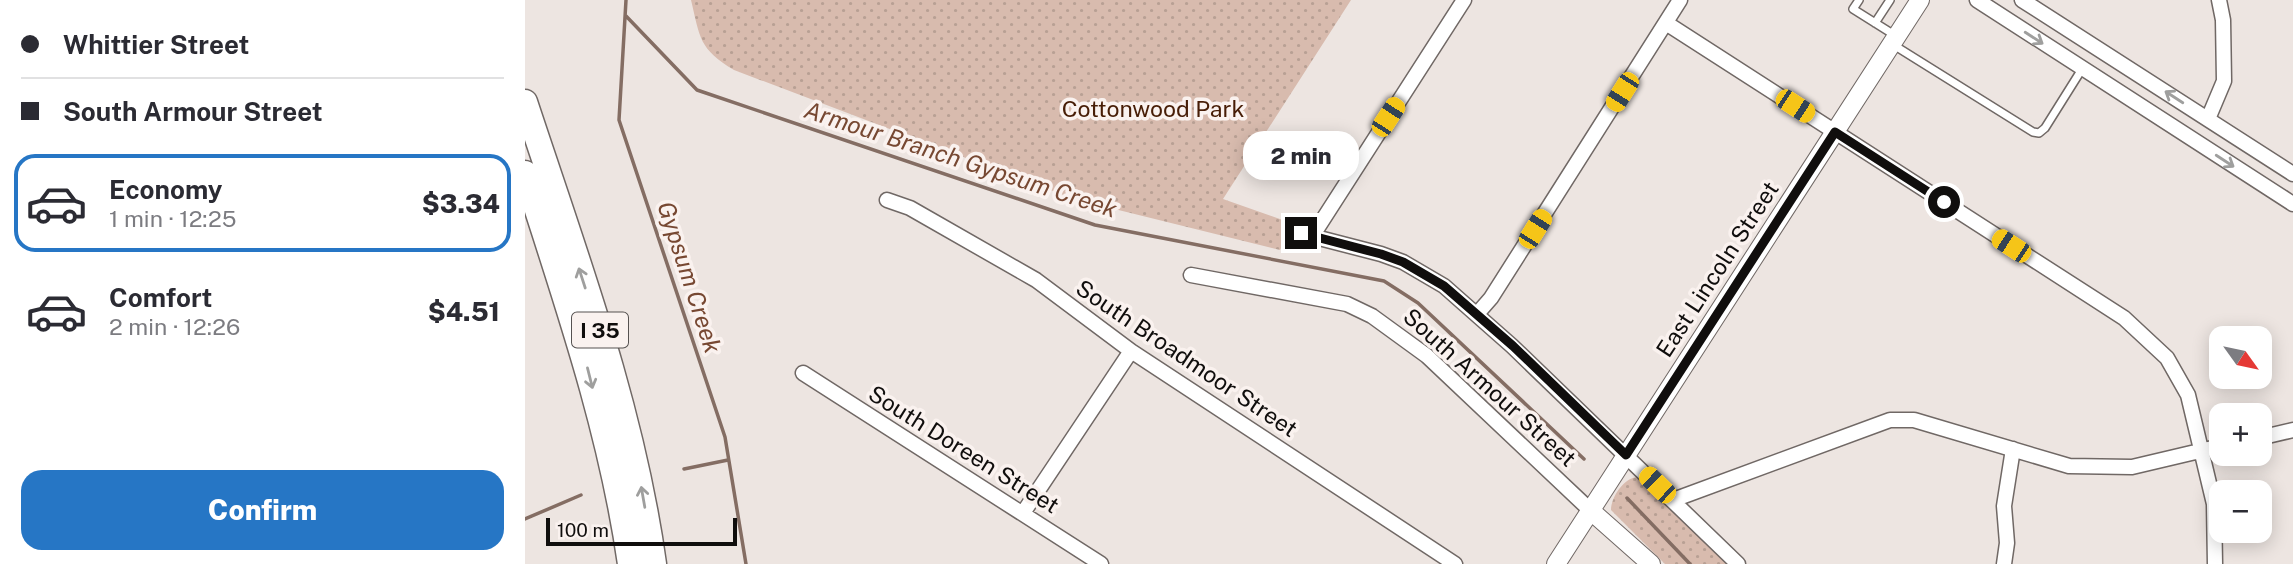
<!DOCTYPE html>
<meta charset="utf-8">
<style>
:root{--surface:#fff;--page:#f2f2f3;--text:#2b2b33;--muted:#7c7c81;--line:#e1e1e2;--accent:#2676c5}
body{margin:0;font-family:"Public Sans",sans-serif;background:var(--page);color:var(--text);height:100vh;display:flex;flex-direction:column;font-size:26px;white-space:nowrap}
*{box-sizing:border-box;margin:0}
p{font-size:23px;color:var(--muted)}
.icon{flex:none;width:38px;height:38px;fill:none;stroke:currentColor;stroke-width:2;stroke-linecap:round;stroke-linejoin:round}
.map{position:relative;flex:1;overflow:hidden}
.drawer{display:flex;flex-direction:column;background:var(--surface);width:525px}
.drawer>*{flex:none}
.top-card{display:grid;align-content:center;height:154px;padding:0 21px;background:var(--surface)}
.needle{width:46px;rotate:123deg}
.buttons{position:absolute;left:1684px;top:326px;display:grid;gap:14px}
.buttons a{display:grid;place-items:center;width:63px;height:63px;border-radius:14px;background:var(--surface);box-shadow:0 4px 18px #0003;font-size:35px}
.scale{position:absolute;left:21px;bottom:18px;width:191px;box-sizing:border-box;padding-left:7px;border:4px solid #100e0d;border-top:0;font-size:19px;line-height:24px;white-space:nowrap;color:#100e0d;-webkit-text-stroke:5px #faf2ef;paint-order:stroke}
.end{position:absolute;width:32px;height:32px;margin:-16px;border:9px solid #100e0d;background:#fff;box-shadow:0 0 0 4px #fff}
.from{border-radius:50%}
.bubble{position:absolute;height:49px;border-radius:21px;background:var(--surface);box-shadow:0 4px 18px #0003;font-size:23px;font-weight:800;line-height:49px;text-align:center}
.car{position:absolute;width:21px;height:42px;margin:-21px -10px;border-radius:9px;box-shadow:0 0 5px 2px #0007;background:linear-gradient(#f5c518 24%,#345 0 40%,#f5c518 0 76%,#345 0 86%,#f5c518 0)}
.top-card b{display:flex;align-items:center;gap:24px;height:66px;font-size:26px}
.top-card b+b{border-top:2px solid var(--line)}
.top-card i{width:18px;height:18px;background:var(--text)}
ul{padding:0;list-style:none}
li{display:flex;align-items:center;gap:21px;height:98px;margin:0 14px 10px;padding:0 7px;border:4px solid transparent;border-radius:21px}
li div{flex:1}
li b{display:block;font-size:26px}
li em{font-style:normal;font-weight:800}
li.active{border-color:var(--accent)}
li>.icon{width:63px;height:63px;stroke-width:1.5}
.cta{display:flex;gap:14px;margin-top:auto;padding:14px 21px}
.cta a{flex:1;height:80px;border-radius:21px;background:var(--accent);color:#fff;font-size:28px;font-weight:800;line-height:80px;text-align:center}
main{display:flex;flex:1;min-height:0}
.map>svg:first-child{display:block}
.grass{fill:url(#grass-dots)}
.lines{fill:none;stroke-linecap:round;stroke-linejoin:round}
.stream{stroke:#846d63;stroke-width:3.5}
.service-casing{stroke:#706865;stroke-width:10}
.minor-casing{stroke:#706865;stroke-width:17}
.tertiary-casing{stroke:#706865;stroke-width:20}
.motorway-casing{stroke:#706865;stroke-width:27}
.service{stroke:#fff;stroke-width:7}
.minor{stroke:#fff;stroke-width:14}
.tertiary{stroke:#fff;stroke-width:18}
.motorway{stroke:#fff;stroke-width:24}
.oneway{stroke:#9f9f9e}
.route{stroke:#100e0d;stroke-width:9}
.labels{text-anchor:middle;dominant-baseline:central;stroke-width:7;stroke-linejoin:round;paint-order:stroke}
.shield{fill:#faf2ef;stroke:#565251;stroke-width:2}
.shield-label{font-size:21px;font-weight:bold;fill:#100e0d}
.park-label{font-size:23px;fill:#471d06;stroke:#faf2ef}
.street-label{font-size:23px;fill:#100e0d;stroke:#faf2ef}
.water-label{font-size:24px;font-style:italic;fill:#774832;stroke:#faf2ef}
</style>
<main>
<section class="drawer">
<div class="top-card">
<b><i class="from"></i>Whittier Street</b>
<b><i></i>South Armour Street</b>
</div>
<ul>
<li class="active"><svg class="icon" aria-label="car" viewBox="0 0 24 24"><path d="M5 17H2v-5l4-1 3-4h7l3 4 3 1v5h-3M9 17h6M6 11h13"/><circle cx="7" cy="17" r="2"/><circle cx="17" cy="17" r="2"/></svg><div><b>Economy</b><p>1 min · 12:25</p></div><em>$3.34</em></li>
<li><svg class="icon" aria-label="car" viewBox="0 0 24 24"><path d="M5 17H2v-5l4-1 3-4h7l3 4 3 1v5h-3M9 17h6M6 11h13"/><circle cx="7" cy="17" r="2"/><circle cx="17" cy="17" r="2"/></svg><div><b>Comfort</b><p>2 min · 12:26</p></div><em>$4.51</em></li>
</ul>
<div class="cta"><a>Confirm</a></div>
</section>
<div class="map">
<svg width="1768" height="564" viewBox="0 0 1768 564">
<defs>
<pattern id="grass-dots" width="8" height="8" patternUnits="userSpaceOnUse" patternTransform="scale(1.75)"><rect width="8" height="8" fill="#d8bbae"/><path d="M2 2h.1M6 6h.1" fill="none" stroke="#b8a094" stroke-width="1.8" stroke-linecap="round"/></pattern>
</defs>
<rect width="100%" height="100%" fill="#ede5e1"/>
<path class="grass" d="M166,0h660l-128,199 71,25 -14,26 -206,-51 -340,-129c-35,-21 -34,-32 -43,-70z
M1112,477l8,5 84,82h-64l-54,-54c0,-13 13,-32 26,-33z"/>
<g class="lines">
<path class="stream" d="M101,0l-7,120 106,317 21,127
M101,16l71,74 398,135 289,56 34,22 166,156
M159,469l44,-9
M1102,498l63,66
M0,519l56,-24"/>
<defs>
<path id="service" d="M1334,0l-6,9 43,27
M1350,23l15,-23
M1367,44l141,88 6,1 6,-5 37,-59"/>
<path id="minor" d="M1452,0l316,204
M1497,0l271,174
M1141,23l458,295 43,40 21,37 26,109 1,60
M1683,119l16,-38 -1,-61 -4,-20
M362,200l23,8 126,72 95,71 324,213
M767,231l89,23 22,8 41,24 68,60 226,218
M788,235l151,-235
M666,275l156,29 25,12 55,40 163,154
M952,314l14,-16 189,-298
M278,373l298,191
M1734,438l34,-8
M1148,500l217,-80h24l155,46 63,1 89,-21
M498,513l108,-162
M1479,564l3,-21 -3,-37 9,-57"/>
<path id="tertiary" d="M1065,510l61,54
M1031,564l364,-564"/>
<path id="motorway" d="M0,102c50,152 107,303 129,462
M0,173c41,128 86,257 105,391"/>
</defs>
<use href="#service" class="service-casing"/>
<use href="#minor" class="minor-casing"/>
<use href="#tertiary" class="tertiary-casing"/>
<use href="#motorway" class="motorway-casing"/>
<use href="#service" class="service"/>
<use href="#minor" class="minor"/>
<use href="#tertiary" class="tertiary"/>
<use href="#motorway" class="motorway"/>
</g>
<defs><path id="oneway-shaft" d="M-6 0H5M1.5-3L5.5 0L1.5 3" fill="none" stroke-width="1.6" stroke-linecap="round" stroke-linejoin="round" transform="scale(1.75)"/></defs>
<g class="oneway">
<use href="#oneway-shaft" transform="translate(1509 38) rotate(33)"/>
<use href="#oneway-shaft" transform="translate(1649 97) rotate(-147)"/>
<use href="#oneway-shaft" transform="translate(1700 161) rotate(33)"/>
<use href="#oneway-shaft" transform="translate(57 278) rotate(-108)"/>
<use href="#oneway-shaft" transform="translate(65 378) rotate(76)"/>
<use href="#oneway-shaft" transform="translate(118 497) rotate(-100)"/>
</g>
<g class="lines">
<path class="route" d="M776,233l80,21 22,8 41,24 69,60 113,109 209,-323 109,70"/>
</g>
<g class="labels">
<rect class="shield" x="47" y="312.5" width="56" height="35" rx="5"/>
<g class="shield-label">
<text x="75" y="330">I 35</text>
</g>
<g class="park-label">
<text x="628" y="108">Cottonwood Park</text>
</g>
<g class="street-label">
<text transform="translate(1192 269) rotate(-57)">East Lincoln Street</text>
<text transform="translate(662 358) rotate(34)">South Broadmoor Street</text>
<text transform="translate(965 387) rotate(42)">South Armour Street</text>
<text transform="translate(439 449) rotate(32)">South Doreen Street</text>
</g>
<g class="water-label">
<text transform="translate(436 159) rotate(18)">Armour Branch Gypsum Creek</text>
<text transform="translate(165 277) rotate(72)">Gypsum Creek</text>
</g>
</g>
</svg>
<div class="buttons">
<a><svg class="needle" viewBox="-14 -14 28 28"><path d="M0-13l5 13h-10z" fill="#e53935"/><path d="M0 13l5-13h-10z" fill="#7c7c81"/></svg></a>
<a>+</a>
<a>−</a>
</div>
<div class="scale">100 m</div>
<i class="end from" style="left:1419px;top:202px"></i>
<i class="end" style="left:776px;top:233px"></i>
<div class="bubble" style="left:718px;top:131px;width:116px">2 min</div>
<i class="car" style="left:1097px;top:92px;rotate:212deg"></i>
<i class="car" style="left:1270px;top:106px;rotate:123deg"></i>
<i class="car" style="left:863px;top:117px;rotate:33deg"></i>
<i class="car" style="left:1010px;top:229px;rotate:32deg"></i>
<i class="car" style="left:1486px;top:246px;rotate:303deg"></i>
<i class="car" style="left:1132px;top:485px;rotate:314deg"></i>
</div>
</main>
